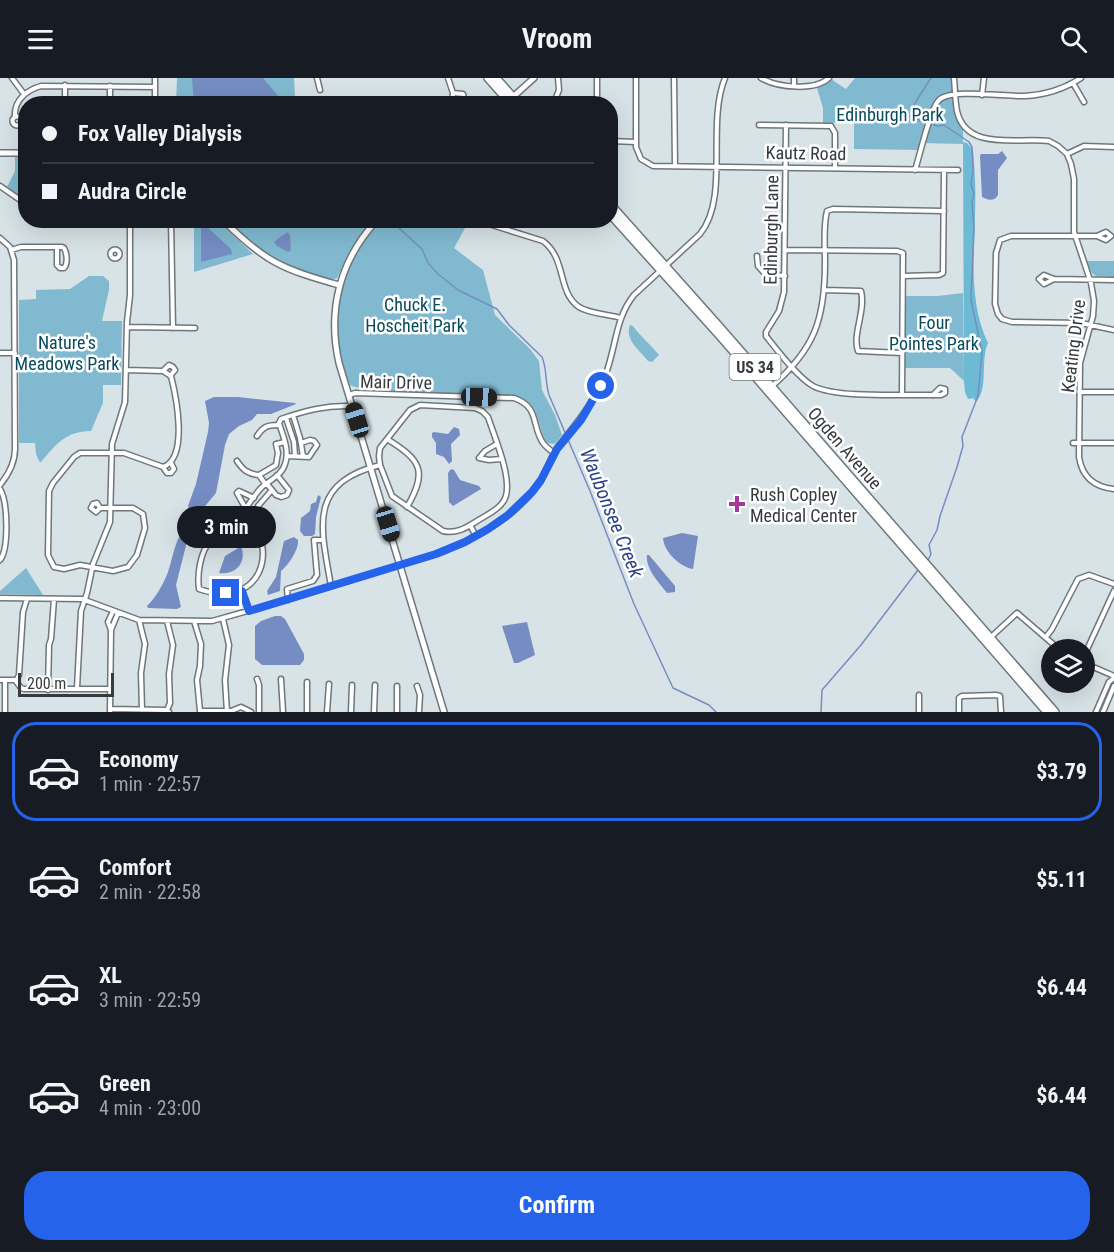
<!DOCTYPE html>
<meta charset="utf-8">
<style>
:root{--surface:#171b24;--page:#242831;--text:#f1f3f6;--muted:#9ea1a6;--line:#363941;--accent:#2563eb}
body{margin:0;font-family:"Roboto Condensed",sans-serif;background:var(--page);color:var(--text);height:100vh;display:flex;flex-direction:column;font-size:22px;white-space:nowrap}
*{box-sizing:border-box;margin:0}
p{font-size:20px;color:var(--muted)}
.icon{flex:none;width:33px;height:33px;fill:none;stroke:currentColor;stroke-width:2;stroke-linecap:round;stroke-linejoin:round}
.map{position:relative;height:634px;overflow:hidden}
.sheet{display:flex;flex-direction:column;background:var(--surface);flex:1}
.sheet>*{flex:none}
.banner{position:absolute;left:18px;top:18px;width:600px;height:132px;border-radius:24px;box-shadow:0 6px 24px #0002;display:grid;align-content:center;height:132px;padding:0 24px;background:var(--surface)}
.tools{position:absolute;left:1041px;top:561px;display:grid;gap:12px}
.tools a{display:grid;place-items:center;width:54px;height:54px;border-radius:50%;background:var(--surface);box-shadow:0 6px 24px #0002;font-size:30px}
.scale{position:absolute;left:18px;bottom:15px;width:96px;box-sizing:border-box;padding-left:6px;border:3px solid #373b3d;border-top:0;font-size:16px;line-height:21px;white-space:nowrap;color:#373b3d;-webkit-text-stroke:4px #fff;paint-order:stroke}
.end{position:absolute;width:27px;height:27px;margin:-14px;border:8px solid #2563eb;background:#fff;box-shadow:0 0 0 3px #fff}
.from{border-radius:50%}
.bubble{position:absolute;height:42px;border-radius:21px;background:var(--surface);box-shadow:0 6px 24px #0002;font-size:20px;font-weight:700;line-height:42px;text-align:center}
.car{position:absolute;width:18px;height:36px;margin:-18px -9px;border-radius:8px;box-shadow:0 0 4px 2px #0007;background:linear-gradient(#222 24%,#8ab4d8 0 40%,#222 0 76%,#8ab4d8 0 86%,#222 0)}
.banner b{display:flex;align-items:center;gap:21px;height:57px;font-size:22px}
.banner b+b{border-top:2px solid var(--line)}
.banner i{width:15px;height:15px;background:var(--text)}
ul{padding:10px 0 0;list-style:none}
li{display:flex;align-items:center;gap:18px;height:99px;margin:0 12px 9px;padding:0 12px;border:3px solid transparent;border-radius:24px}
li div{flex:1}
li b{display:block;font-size:22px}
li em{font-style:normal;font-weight:700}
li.active{border-color:var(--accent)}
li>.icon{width:54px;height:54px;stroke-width:1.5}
.primary-button{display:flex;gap:12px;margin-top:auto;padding:12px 24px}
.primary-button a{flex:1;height:69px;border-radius:24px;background:var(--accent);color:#fff;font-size:24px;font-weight:700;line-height:69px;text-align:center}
header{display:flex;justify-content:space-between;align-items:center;height:78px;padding:0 24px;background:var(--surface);font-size:27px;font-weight:700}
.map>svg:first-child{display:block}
.green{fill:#81bad0}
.forest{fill:#6dbad5}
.water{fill:#758dc3}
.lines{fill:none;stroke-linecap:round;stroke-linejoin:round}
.stream{stroke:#758dc3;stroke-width:1.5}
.street-casing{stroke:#6e777b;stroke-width:7}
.secondary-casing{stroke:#6e777b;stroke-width:8}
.primary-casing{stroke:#6e777b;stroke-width:10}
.street{stroke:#fff;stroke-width:4}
.secondary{stroke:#fff;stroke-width:5}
.primary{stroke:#fff;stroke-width:7}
.route{stroke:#2563eb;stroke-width:8}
.poi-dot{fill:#a33a9c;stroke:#fff;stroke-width:2}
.labels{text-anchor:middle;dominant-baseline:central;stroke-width:5;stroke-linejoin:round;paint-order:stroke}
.shield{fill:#fff;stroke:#737677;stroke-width:1.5}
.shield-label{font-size:16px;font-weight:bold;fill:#373b3d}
.park-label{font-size:18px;fill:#064b5e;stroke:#fff}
.street-label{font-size:18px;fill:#373b3d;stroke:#fff}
.poi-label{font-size:18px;fill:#373b3d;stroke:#fff;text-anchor:start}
.water-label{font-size:20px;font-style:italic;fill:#2b4487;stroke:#fff}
</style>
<header><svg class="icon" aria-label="menu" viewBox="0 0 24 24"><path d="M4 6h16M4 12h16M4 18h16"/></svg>Vroom<svg class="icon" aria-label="search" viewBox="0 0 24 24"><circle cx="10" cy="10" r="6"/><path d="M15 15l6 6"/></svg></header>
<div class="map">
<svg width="1114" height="634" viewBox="0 0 1114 634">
<rect width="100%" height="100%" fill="#d8e3e7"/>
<path class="green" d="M177,0h117l1,20 4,5 -123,1z
M855,0h97l3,34 8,16v16l-42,-1 -2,7 -65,-1v-26l-5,-6 -17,7 -9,-1v-15l-6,-20 14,-9 15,10z
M15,79h10v29l-7,9 -11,-8 8,-16z
M371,142l-21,32 -13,26c-12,6 -55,-13 -68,-20 -15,-9 -29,-26 -43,-37z
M194,143h24l35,33 -59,18z
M384,143h85l-15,27 29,22 12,45 35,34 9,12 3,29 13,25 7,20 -7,9 -8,-1c-12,-21 -5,-39 -33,-48 -25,-1 -151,-1 -164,-10 -6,-16 -11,-32 -13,-49 -3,-42 12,-90 47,-115z
M1087,183h27v16c-18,-2 -21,4 -27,-16z
M89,198h14l6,5v9l-7,31h20l-1,64h-18v18l-12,28c-26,0 -35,14 -51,32l-4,-9 -1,-11h-16v-143l17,-1v-9l34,-1z
M963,215l1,88 -14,-13h-45v-72h33z
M630,247l3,1c8,11 18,19 26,29l-7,7 -4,-1c-8,-10 -24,-22 -18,-36z
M26,490l17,27 -43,-1v-3z"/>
<path class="forest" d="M963,64l4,1 6,7c2,21 3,43 2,65 -1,44 -6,88 13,128 -8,17 1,45 -12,59l-3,-4 -5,1 -3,-7 -1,-11z"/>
<path class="water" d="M192,0h71l21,25h-90z
M1002,73l5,7 -9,12v25c-4,7 -10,5 -16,2l-2,-41 1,-2h17z
M203,147l4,2 24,22 1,5 -31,8v-34z
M288,154l2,4 1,14 -3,2 -11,-6 -3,-4 6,-5z
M214,319h24l57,6 1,1 -25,10h-14l-5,6 -13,6 -10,8 -4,11 -9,48 -15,18 -6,2 -5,-2 -2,-5 8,-22 12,-52 1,-9 -4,-22z
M454,349l5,2 1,6 -9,9 1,17 -3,3 -5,-7 -8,-3v-11l-4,-6v-4l2,-1 14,2z
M451,391l3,1 6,10 19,6 2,3 -28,17 -4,-4 -1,-29z
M318,417l3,2 -5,20 -1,17 -3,2h-8l-4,-5 1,-13 9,-7 1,-7 5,-2z
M189,446l2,2 -15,59 5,22 -4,2 -29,-1 -1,-2c9,-9 16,-21 21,-34 5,-14 8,-39 21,-48z
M682,455l16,3 -5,33c-13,-2 -29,-17 -30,-31z
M294,459l4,3c1,9 -9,25 -17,31l-1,20 -12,4 -1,-4 9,-14 8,-36z
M240,469l2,2c4,16 -8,26 -23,24l6,-17z
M647,477h2l26,31v6l-8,1c-8,-10 -22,-25 -20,-38z
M275,538h6l4,3 19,35v6l-4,5h-38l-7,-6v-33l6,-5z
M527,544l8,33 -17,8h-4l-12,-37z"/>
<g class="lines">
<path class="stream" d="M920,43l-6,-6v-10l4,-7 13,-20
M390,142l32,29 6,14 10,11 20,16 39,19 12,16 33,32c5,11 3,25 7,38l41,96 44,113 39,84 36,17 7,7
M928,482l3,-6 -2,-9 8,-15 3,-14 17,-49 6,-21 -1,-9 16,-41 4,-44 -11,-52 3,-73 -2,-26 2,-7 -3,-10 2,-13 -1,-24 -3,-5 -25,-17 -6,1 -4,-1
M821,634l1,-22 39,-45 57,-75"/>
<defs>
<path id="street" d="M12,0l12,16
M317,0l3,12
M448,0l5,15 -1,10
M636,0v69l5,12 12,7 305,4
M674,0l1,88
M761,0c17,10 54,13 68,0
M954,0c1,11 1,23 3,33 9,41 62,26 92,30l9,5 9,8 4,10 3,15v53l17,51 3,18 -1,15 -13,47 -1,94c3,20 15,30 35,32
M1073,5l11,19
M794,8v-8
M982,17l2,-17
M555,22l4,-10 -1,-12
M453,23h10l1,-3 -1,-4 -10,-1
M65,26v-19
M110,26v-18
M155,26v-26
M597,26v-26
M15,38c-1,-16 12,-26 26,-30l114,1
M12.5 43a4.5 4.5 0 1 1 9 0a4.5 4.5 0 1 1-9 0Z
M759,47l72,1 4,7v35
M786,47l-2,167 -5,19 -13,21v4c11,14 32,42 47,50 24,13 98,8 128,9l4,-2v-4l-5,-1 -7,7
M610,63l26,1
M1067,76l17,-8 30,1
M915,92c5,-15 15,-61 24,-70 12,-12 67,-3 86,-4 19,-1 39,-7 56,-18
M0,108l26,18
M171,142l2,108
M476,142l67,21c24,18 14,51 36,66 11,7 29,7 42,11
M1097,158l9,-4 5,4 -5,4 -9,-4h-86l-11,4 -4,13 -1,51 3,10 4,5 10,3 69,1 33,7
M0,160l10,9 4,13 1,189c0,14 -6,25 -15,36
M110.5 176a4.5 4.5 0 1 1 9 0a4.5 4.5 0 1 1-9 0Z
M11,172l10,-3h41l2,1c3,5 4,16 0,20h-4l-3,-3v-18
M785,172l112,1 6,2 -1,141
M757,178l1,10 7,8 20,2
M903,198l36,-1 4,-2 1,-103
M1054,201l-10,5 -5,-5 5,-4 10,4 60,1
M825,212l36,1c5,20 -9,43 -3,60l44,2
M127,249l68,1
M0,275h15
M163,293l6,-6 4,2 2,3 -5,6
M771,309c44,-38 54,-68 54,-125 0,-16 -2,-35 2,-51l6,-2 111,2
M1079,314h35
M349,317l6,-2 30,1 129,4c26,9 17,27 29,45 3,4 7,7 11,10
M293,337l7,23 3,18
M286,340l8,24 1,14
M257,358c6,-9 10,-11 21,-11l3,-6c23,-8 45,-14 70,-13
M387,361c34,21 41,32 20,68
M1073,365h41
M497,366l-12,7 -6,7 10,2 12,-1
M287,378l22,1 8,-12 -3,-4 -4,-1 -9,3
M237,383c6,9 11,13 22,14l7,10
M163,389l4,6h4l3,-4 -3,-6
M259,397l17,-10 2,-12 -2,-9 9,-2
M267,406l9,11 5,2 6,-2 2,-5 -12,-15
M0,411c8,13 9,60 0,71
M100,430l-4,4 -5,-4 2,-4 4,-1 3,5h33l10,6 2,14 -8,27 -9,12 -15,4 -33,-6 -16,4 -10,-2 -6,-12 1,-64 4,-8 21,-26 6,-4h44l39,14c26,-9 13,-71 8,-91l-8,-5 -37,-1
M246,431l-9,-16 2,-2 15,7
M245,433c37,41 14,99 -46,78 -2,-15 1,-37 12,-49 5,-5 14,-7 19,-12 13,-12 20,-29 32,-41 8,-7 20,-12 23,-23 5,-13 -2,-28 -6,-41
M263,445l-5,-17 14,-16
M470,447l6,11
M256,448l15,-6
M213,460l-4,-7 2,-4c6,-2 9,0 12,5
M331,508c-10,-58 -24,-103 49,-121l12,31 51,35c13,3 23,-3 34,-10 8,-5 21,-11 26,-19 13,-17 -9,-66 -15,-85l-6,-6 -7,-3 -55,-3 -10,5 -30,38 -1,8 1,9
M242,513l7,20
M0,520l82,1 57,21 73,1 68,-19 156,-48c38,-14 78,-36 102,-69 8,-11 11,-25 19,-37 19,-25 35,-42 48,-72 11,-27 10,-58 29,-81l66,-61c30,-36 6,-110 25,-156
M288,522l-1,-11 26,-8 4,-6 -3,-35h9
M223,541l6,26 -4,35 2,32
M139,542l6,24 -4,29 1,37
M167,543l6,24 -4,29 1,29 -3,7
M194,543l7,23 -1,22 -3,14 3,31
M111,552l-3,-8 5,-11
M991,559l26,-24 43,37
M1046,559l6,-8 26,-50 11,-4 25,9
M1084,578l30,-65
M1084,585l30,13
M257,601l2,6v27
M281,601l2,33
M0,602h15l6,8 3,1h86
M16,603l3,-6 4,-63 4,-13
M417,608l3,9 -1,17
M77,610l4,-77 6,-18 6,-29 17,-42 2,-78 13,-42 2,-80 3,-27v-75
M48,612l1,-45 2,-6 3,-40
M919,617v17
M110,631l55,1 4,2
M200,633h31l10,-4 10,5
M5,634v-32
M110,634l1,-82 7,-17
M307,634v-30
M327,634l2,-28
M351,634l1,-27
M374,634l1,-27
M397,634v-26
M959,634v-14l3,-2 34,-1 4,1 1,16
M1096,634l13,-30 5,-4
M1103,634l11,-26"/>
<path id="secondary" d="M505,26l29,-26
M0,75h26
M223,142c42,42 59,49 116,65
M377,142c-37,40 -50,90 -38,143l105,349"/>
<path id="primary" d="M488,0l23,26
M496,0l23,26
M610,126l107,120 338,388
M610,136l110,122 327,376"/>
</defs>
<use href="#street" class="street-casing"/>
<use href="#secondary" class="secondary-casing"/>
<use href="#primary" class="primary-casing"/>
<use href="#street" class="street"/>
<use href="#secondary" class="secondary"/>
<use href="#primary" class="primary"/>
</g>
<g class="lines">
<path class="route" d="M226,515l16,-2 7,20 187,-57 29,-12 23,-13 20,-14 24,-23 9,-12 16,-31 24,-29 20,-34"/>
</g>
<path class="poi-dot" d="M734 417h6v6h6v6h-6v6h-6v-6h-6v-6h6z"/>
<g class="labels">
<rect class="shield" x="729.5" y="276" width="51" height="26" rx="4.5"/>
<g class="shield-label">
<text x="755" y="289">US 34</text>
</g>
<g class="park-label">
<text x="890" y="36">Edinburgh Park</text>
<text x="415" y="226">Chuck E.<tspan x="415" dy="21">Hoscheit Park</tspan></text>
<text x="934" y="244">Four<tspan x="934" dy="21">Pointes Park</tspan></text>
<text x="67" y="264">Nature's<tspan x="67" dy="21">Meadows Park</tspan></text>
</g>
<g class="street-label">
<text transform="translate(806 75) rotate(1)">Kautz Road</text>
<text transform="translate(771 152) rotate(-89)">Edinburgh Lane</text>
<text transform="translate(1073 268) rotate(-83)">Keating Drive</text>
<text transform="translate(396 304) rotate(1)">Mair Drive</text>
<text transform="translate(845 370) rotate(49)">Ogden Avenue</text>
</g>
<g class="poi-label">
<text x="750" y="416">Rush Copley<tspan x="750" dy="21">Medical Center</tspan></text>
</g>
<g class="water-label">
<text transform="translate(612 435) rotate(68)">Waubonsee Creek</text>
</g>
</g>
</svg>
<div class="tools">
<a><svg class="icon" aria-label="layers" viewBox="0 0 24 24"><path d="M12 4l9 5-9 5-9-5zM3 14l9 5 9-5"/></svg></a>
</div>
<div class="scale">200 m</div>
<i class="end from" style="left:601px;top:308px"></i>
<i class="end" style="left:226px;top:515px"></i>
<div class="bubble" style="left:177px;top:428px;width:99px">3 min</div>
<i class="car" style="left:479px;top:319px;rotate:92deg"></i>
<i class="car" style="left:357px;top:342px;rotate:343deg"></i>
<i class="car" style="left:388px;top:446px;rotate:163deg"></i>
<div class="banner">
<b><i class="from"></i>Fox Valley Dialysis</b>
<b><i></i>Audra Circle</b>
</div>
</div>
<section class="sheet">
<ul>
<li class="active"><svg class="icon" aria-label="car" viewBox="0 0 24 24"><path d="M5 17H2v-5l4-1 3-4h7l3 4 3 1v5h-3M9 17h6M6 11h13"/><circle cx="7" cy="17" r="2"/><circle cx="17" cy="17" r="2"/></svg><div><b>Economy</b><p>1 min · 22:57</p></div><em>$3.79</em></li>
<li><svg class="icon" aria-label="car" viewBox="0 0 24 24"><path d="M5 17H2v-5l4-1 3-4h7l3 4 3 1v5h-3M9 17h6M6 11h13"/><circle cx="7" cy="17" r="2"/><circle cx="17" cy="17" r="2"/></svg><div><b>Comfort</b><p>2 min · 22:58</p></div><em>$5.11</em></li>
<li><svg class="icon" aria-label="car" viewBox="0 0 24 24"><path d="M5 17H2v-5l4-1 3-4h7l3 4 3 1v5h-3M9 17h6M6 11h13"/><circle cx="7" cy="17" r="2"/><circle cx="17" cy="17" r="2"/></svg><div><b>XL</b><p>3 min · 22:59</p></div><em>$6.44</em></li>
<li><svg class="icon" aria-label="car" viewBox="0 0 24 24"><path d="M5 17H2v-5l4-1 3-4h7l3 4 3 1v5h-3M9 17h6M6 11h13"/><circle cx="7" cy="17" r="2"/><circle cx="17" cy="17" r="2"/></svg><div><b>Green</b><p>4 min · 23:00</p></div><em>$6.44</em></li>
</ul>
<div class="primary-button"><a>Confirm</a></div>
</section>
